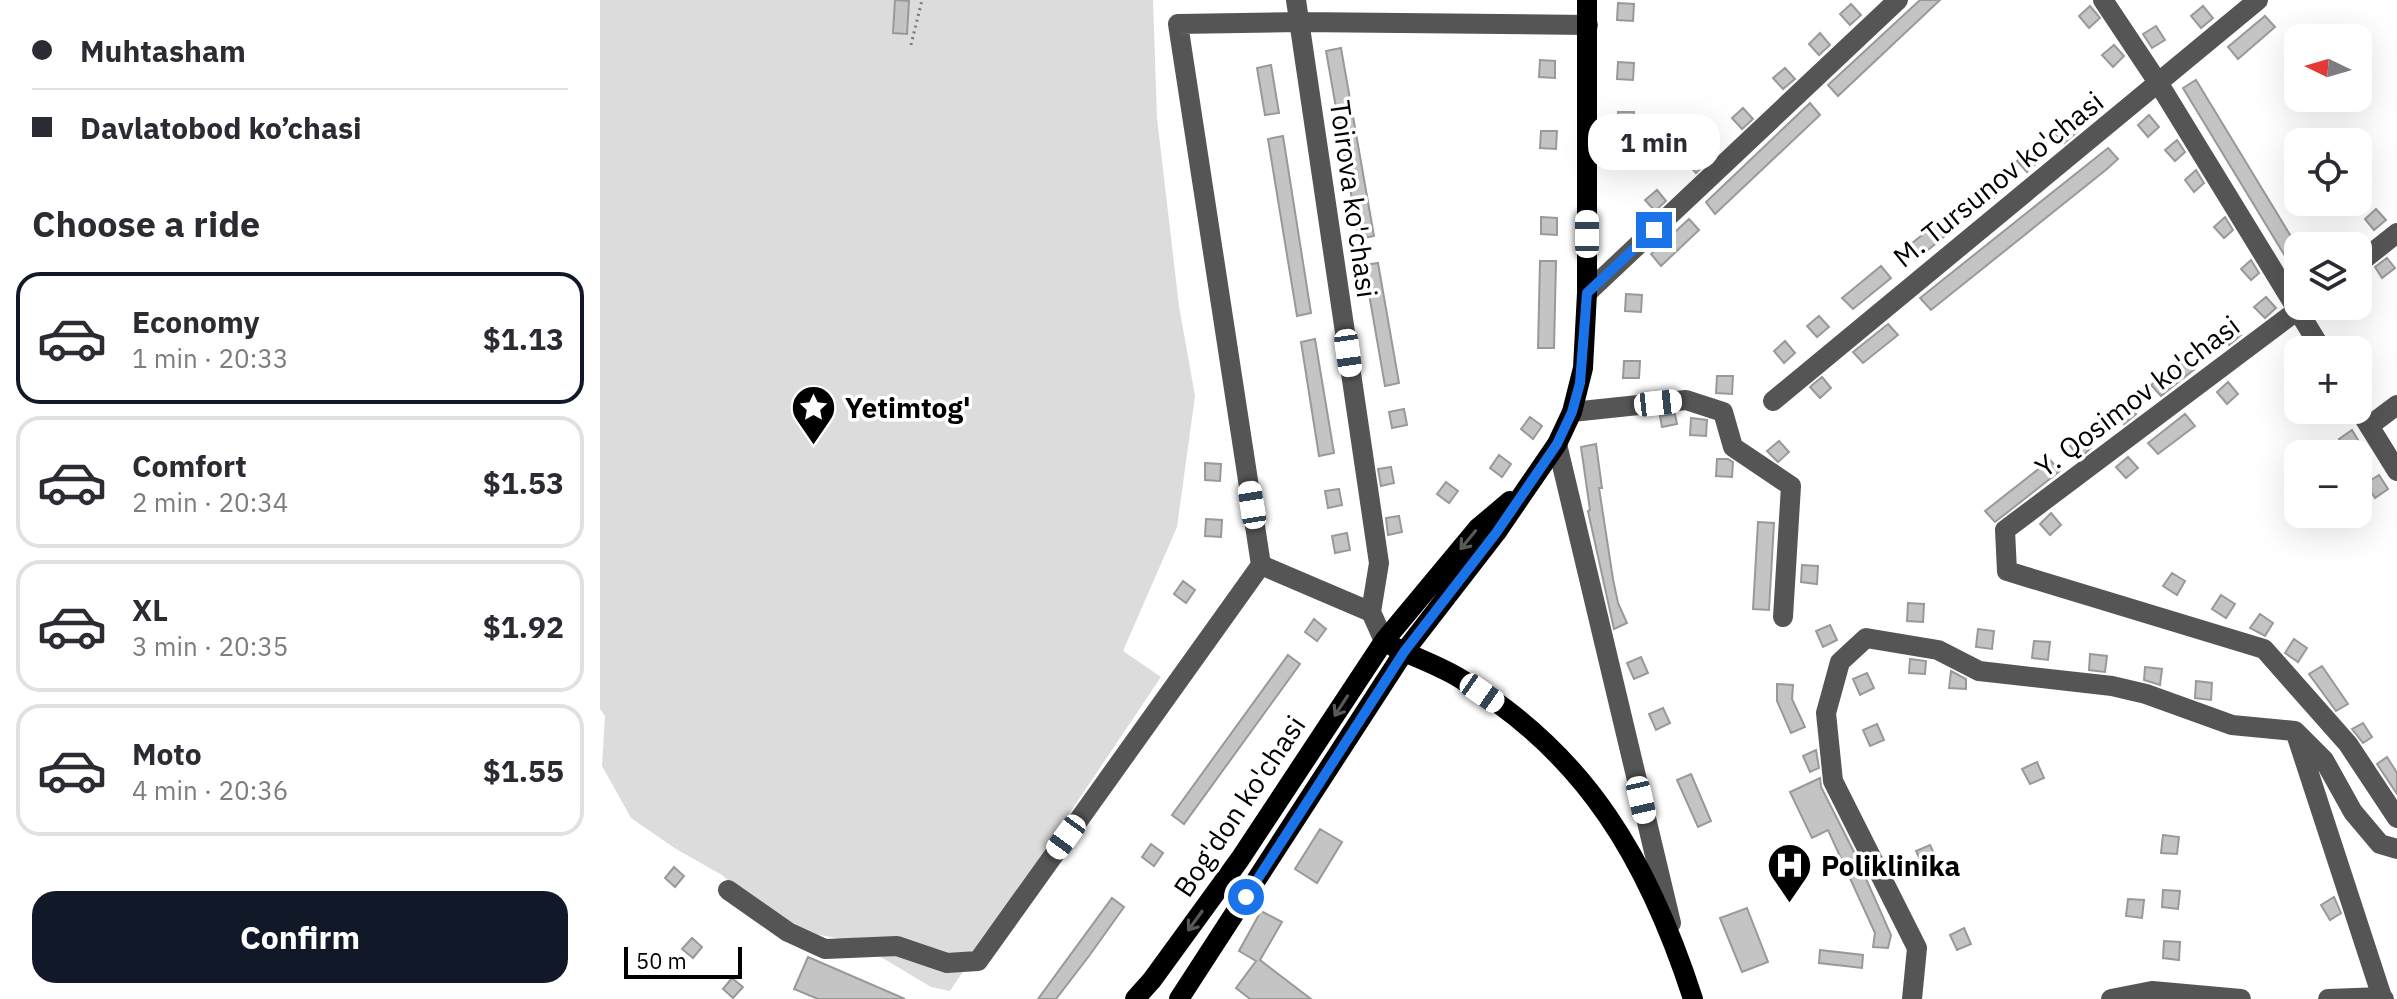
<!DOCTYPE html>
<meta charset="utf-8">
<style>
:root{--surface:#fff;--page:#f7f7f7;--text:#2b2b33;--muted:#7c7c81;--line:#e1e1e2;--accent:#111827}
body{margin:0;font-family:"IBM Plex Sans",sans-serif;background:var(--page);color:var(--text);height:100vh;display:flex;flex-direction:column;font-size:30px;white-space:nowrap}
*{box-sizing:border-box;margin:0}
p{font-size:26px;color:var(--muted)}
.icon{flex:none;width:44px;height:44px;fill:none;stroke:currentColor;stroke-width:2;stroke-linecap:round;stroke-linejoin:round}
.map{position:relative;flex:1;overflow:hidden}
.panel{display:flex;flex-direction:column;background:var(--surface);width:600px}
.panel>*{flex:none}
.hud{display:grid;align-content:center;height:176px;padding:0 32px;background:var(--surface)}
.needle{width:52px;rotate:275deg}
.buttons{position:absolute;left:1684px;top:24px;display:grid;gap:16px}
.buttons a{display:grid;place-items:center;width:88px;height:88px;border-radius:16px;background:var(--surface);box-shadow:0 8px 32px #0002;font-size:40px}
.scale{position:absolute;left:24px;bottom:20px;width:118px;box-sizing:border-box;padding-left:8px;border:4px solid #000;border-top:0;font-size:22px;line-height:28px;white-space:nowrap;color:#000;-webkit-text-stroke:6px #fff;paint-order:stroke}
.end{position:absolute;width:36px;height:36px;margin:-18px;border:10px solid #1a73e8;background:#fff;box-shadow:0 0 0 4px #fff}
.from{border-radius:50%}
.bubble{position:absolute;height:56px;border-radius:24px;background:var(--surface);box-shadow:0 8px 32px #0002;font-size:26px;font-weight:700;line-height:56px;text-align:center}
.car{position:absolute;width:24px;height:48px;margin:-24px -12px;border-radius:10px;box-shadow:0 0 6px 2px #0007;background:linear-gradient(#fff 24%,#345 0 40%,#fff 0 76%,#345 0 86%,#fff 0)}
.hud b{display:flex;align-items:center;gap:28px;height:76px;font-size:30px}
.hud b+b{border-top:2px solid var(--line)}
.hud i{width:20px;height:20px;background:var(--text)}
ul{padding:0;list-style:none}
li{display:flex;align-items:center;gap:24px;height:132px;margin:0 16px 12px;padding:0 16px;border:4px solid var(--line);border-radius:24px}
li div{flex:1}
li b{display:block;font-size:30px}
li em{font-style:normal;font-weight:700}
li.on{border-color:var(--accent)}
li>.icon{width:72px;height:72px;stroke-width:1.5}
h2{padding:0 32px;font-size:36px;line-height:96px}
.action{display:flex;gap:16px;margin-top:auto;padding:16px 32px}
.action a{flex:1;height:92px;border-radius:24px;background:var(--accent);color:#fff;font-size:32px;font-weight:700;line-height:92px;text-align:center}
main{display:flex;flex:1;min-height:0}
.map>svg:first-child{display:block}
.green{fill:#dcdcdc}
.building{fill:#c4c4c4;stroke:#999;stroke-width:2}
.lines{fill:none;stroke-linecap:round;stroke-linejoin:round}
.path{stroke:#777;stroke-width:3;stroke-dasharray:2 4;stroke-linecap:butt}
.minor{stroke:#555;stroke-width:20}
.major{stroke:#000;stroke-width:20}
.oneway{stroke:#595959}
.route{stroke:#1a73e8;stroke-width:10}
.labels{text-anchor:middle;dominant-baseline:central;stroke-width:7;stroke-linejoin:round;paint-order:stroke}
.street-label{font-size:28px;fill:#000;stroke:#fff}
.poi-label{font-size:28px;font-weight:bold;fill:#000;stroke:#fff;text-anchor:start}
</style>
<main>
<section class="panel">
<div class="hud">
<b><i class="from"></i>Muhtasham</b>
<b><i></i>Davlatobod ko’chasi</b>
</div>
<h2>Choose a ride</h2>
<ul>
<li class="on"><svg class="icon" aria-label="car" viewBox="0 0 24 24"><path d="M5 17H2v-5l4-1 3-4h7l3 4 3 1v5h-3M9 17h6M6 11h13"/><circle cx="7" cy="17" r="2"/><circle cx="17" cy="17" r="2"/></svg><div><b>Economy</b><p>1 min · 20:33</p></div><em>$1.13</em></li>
<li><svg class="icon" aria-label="car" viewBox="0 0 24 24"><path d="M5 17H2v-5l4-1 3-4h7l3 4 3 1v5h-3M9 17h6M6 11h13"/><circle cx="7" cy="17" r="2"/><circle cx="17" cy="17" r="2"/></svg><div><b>Comfort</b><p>2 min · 20:34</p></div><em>$1.53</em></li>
<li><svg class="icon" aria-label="car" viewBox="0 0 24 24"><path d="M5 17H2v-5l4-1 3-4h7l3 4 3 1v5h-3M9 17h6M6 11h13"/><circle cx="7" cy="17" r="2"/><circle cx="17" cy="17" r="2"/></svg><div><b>XL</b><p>3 min · 20:35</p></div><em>$1.92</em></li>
<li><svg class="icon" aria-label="car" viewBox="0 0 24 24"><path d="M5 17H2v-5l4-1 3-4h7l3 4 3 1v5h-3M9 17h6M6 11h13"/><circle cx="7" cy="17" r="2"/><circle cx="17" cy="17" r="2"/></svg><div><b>Moto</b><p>4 min · 20:36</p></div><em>$1.55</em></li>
</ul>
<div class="action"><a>Confirm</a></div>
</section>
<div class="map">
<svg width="1797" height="999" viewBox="0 0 1797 999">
<rect width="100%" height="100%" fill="#fff"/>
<path class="green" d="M0,0h553l4,118 22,188 16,90 -18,131 -54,124 38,26 -211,314 -19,-4 -77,-46 -46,-8 -56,-32 -30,-26 -46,-26 -45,-31 -29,-52 3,-50 -5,-7z"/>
<path class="building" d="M295,0l14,1 -2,33 -14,-1z
M1320,0h20l-102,96 -10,-11z
M1018,3l16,1 -1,17 -16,-1z
M1251,4l10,11 -11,10 -10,-11z
M1490,6l10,12 -11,10 -10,-12z
M1603,6l10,12 -12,10 -10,-12z
M1665,16l10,11 -37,32 -10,-12z
M1556,26l9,14 -13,8 -9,-14z
M1220,33l10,12 -11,10 -10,-11z
M1514,45l10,11 -11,11 -11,-12z
M741,48l33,188 -15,3 -33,-188z
M940,60l15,1v17l-16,-1z
M1018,62l16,1 -1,17 -16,-1z
M671,65l8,48 -14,2 -8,-47z
M1185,68l10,11 -12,10 -10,-11z
M1596,80l102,168 -13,8 -102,-168z
M1210,103l10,12 -105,99 -9,-12z
M1143,108l10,11 -11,10 -10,-11z
M1018,112h16l-1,17h-15z
M1549,115l10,12 -11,10 -10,-12z
M1466,122l10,11 -12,10 -10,-11z
M941,131h16l-1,18 -16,-1z
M683,136l28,177 -14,3 -29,-177z
M1577,140l8,12 -10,9 -10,-11z
M1508,148l10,11 -11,10 -176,141 -11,-12z
M1428,151l10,11 -11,10 -10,-11z
M1097,152l10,10 -11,11 -10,-11z
M1596,170l8,13 -10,9 -9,-12z
M1395,177l10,11 -11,10 -10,-11z
M1057,190l9,11 -11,10 -10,-11z
M1776,209l10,11 -12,10 -9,-11z
M1347,215l10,11 -41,34 -10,-12z
M941,217l16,1v17l-16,-1z
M1625,217l8,13 -9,8 -10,-11z
M1089,219l10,11 -38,36 -10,-12z
M1787,258l8,10 -13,10 -7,-11z
M1651,260l8,13 -8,7 -10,-11z
M940,261h16l-2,87h-16z
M778,263l21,120 -14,3 -21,-121z
M1281,266l10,12 -38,31 -11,-11z
M1026,294l16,1 -1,17 -16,-1z
M1666,297l10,11 -11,10 -11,-11z
M1219,316l10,11 -12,10 -10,-11z
M1630,323l11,12 -12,10 -10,-12z
M1288,324l10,11 -35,28 -10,-11z
M715,339l19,114 -15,3 -18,-114z
M1185,341l10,12 -11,10 -10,-12z
M1586,356l10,12 -35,28 -10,-11z
M1024,361h16l-1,17h-16z
M1117,376h16l-1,18 -16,-1z
M1222,377l9,11 -11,10 -10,-11z
M1628,382l10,12 -11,10 -10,-12z
M1526,402l10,12 -12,10 -10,-12z
M804,409l3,16 -15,3 -3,-16z
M1075,414l2,10 -15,3 -2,-11z
M1585,414l10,12 -37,28 -10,-11z
M930,417l12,9 -9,13 -12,-10z
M1091,418l16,2 -1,16 -16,-1z
M1752,430l9,15 -14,8 -8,-14z
M1481,436l10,12 -11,10 -10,-12z
M1179,441l10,11 -11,10 -11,-11z
M996,444l6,44h-3l14,91 5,24 9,20 -13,6 -26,-118 2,-1 -9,-63z
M899,455l12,9 -9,13 -12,-9z
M1528,457l10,11 -12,10 -10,-11z
M1117,459h11l5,3 -1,15 -16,-1z
M1450,460l10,11 -65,51 -10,-11z
M605,463l16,1 -1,17 -15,-1z
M791,467l3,16 -13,3 -3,-17z
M1779,475l9,14 -13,9 -9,-15z
M846,482l12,9 -9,12 -12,-9z
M739,489l3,16 -14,3 -3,-17z
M1451,513l10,12 -11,10 -10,-11z
M799,516l3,16 -14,3 -2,-17z
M606,519l16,1 -1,17 -16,-1z
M1158,522l16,1 -5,87 -16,-1z
M747,533l3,17 -15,3 -3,-17z
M1202,565l16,1 -1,18 -16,-2z
M1572,573l13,8 -8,14 -14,-9z
M583,581l12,9 -9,13 -12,-9z
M1621,595l14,9 -9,14 -14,-9z
M1308,603l16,1 -1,18 -16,-1z
M1660,614l13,9 -8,13 -15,-8z
M714,619l12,10 -9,12 -12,-9z
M1230,625l7,15 -14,7 -7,-16z
M1378,629l16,2 -2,18 -16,-2z
M1694,639l13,9 -9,14 -13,-9z
M1434,641l16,1 -2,18 -16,-2z
M1490,654l17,2 -2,16 -16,-2z
M688,655l12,9 -116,160 -12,-9z
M1041,657l7,16 -14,6 -7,-16z
M1310,659l16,2 -1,13 -16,-1z
M1722,666l26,38 -12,7 -27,-37z
M1545,667l17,2 -2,16 -16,-5z
M1351,671l15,8v10l-17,-1z
M1267,673l7,15 -14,7 -7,-16z
M1596,681l16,2 -1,17 -16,-2z
M1177,684l16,1 -1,14 13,28 -14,6 -14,-32z
M1063,708l7,15 -14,7 -7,-16z
M1763,723l9,14 -9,6 -11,-14z
M1277,724l7,16 -14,6 -7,-16z
M1216,750l3,18 -9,4 -7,-16z
M1787,757l10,16v21l-20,-30z
M1437,762l7,16 -14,6 -8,-15z
M1091,774l20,47 -13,6 -21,-47z
M1220,778l1,9 34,67 36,81 -3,13 -15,-1 2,-14 -47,-103 -16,8 -22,-46z
M720,829l22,13 -25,41 -22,-14z
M1563,835l16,2 -2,17 -16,-1z
M551,844l12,9 -9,13 -12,-9z
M1330,845l7,15 -14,6 -7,-15z
M74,867l10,9 -9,11 -10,-9z
M1563,890l17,1 -2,18 -16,-2z
M1734,897l7,16 -11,7 -9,-15z
M512,898l12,9 -35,49 -33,43h-18z
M1528,899l16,1 -2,18 -16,-2z
M1147,908l21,54 -26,10 -22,-54z
M661,911l21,11 -22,38 51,39h-61l-14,-11 20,-27 -17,-10z
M1364,928l7,16 -14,6 -7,-15z
M92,938l10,9 -9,11 -11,-9z
M1564,941l16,1 -1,18 -16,-2z
M1220,950l43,5 -1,13 -43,-5z
M208,957l97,42h-87l-24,-10z
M132,978l11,9 -10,11 -10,-9z"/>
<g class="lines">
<path class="path" d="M311,45l11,-45"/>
<path class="minor" d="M696,0l83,563 -8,49 13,29
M1503,0l56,84 163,266
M1758,264l39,-31
M987,293l311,-293
M1703,306l-298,224 2,41 257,78 84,95 49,74
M1173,401l485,-401
M1758,408l39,63
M972,412l114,-12 37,12 10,35 58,39 -8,131
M1769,426l28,-21
M957,444l114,479
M661,565l-83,-541 122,-2 288,3
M1696,734l86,263
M128,890l60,42 37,17 72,-3 50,17 31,-2 283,-396 110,47
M1312,999l5,-51 -84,-167 -7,-68 14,-51 26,-24 72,12 41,21 133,15 34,8 86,31 63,6 29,29 29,52 27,32 17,5
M1511,999l41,-8 89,8
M1728,999l54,-2 2,2"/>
<path class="major" d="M794,647c22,11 46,19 67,32 126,75 188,184 232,320
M535,999l17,-19 88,-121 144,-218 94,-113 32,-27
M579,999l225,-347 92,-119 61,-89 15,-32 11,-44 4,-75v-293"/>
</g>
<defs><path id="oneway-shaft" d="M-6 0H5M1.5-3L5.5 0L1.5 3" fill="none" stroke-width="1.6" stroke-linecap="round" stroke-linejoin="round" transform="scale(2)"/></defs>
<g class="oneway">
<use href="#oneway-shaft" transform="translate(868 540) rotate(129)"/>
<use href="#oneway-shaft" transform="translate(741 706) rotate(123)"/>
<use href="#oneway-shaft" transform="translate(595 921) rotate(126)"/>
</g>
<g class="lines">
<path class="route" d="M646,897l158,-245 92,-119 61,-89 15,-32 8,-29 7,-90 67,-63"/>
</g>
<defs>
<symbol id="sight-pin" viewBox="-11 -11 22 30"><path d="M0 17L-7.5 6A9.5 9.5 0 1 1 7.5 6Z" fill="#000" stroke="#fff"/><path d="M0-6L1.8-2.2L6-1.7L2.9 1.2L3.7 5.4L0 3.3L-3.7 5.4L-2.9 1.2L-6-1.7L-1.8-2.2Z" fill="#fff"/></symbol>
<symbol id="hospital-pin" viewBox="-11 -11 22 30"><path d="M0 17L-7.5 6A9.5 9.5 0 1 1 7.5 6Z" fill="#000" stroke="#fff"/><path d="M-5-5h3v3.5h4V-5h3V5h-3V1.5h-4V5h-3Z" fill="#fff"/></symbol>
</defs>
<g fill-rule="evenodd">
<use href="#sight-pin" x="188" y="382" width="51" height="69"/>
<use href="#hospital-pin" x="1164" y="840" width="51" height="69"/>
</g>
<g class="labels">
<g class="street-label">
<text transform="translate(1398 179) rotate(-39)">M. Tursunov ko'chasi</text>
<text transform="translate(754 199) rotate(82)">Toirova ko'chasi</text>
<text transform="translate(1537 396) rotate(-37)">Y. Qosimov ko'chasi</text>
<text transform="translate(639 806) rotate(-56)">Bog'don ko'chasi</text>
</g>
<g class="poi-label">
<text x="245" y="407">Yetimtog'</text>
<text x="1221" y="865">Poliklinika</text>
</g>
</g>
</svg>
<div class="buttons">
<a><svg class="needle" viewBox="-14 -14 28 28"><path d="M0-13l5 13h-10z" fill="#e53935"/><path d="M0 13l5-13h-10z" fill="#7c7c81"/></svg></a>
<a><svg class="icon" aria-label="locate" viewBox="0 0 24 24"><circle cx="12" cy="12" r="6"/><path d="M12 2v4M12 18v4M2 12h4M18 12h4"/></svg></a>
<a><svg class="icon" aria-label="layers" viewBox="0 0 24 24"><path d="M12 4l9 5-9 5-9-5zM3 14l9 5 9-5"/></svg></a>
<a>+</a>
<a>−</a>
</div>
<div class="scale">50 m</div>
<i class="end from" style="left:646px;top:897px"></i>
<i class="end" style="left:1054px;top:230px"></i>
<div class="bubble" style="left:988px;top:114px;width:132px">1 min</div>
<i class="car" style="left:987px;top:234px;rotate:0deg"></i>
<i class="car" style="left:748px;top:353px;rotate:172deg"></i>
<i class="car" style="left:1058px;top:403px;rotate:84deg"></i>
<i class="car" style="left:652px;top:505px;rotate:351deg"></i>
<i class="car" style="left:882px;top:693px;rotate:125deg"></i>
<i class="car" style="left:1041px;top:800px;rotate:167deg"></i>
<i class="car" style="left:466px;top:837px;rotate:216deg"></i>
</div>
</main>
